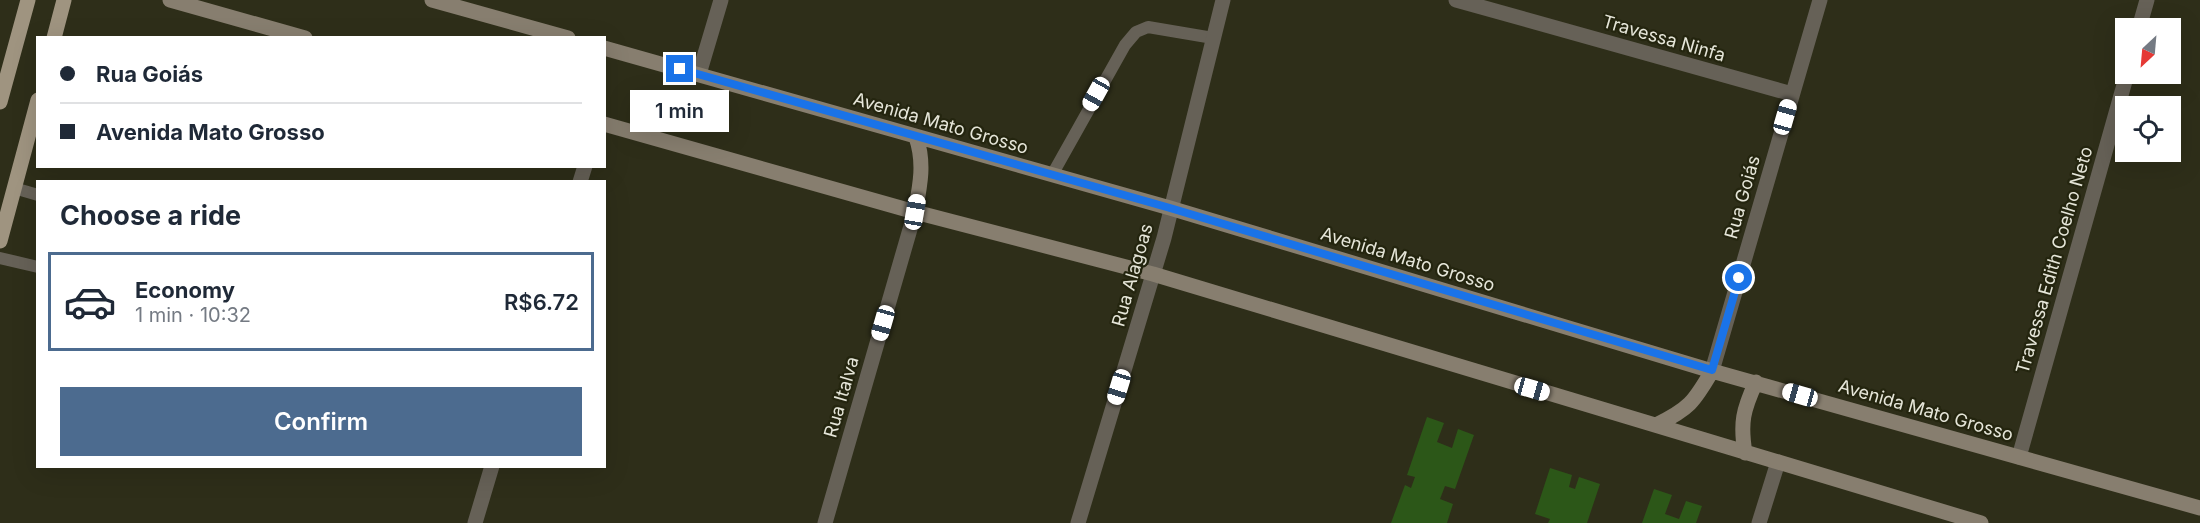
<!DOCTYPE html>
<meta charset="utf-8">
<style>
:root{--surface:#fff;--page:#f2f2f3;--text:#1f2937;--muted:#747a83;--line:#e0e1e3;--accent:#4c6b8f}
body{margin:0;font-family:Inter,sans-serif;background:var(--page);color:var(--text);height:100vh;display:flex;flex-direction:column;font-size:22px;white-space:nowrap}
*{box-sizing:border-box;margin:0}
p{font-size:20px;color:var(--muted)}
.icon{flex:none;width:33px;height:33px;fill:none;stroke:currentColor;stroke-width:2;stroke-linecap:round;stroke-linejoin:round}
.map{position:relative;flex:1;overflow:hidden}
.details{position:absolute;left:36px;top:180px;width:570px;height:288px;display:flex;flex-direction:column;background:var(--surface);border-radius:0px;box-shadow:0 6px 24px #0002}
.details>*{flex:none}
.guide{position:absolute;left:36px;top:36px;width:570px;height:132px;border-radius:0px;box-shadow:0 6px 24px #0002;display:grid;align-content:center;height:132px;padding:0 24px;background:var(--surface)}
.needle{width:39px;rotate:206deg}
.fabs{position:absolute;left:2115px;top:18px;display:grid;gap:12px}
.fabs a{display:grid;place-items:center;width:66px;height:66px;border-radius:0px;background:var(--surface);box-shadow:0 6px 24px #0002;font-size:30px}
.end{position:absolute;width:27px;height:27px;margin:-14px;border:8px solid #1a73e8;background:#fff;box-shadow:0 0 0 3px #fff}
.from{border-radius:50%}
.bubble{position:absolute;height:42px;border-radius:0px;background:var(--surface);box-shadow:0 6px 24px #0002;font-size:20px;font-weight:600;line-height:42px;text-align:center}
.car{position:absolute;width:18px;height:36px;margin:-18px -9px;border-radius:8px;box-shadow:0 0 4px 2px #0007;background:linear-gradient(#fff 24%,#345 0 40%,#fff 0 76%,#345 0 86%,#fff 0)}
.guide b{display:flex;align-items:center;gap:21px;height:57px;font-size:22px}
.guide b+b{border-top:2px solid var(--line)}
.guide i{width:15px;height:15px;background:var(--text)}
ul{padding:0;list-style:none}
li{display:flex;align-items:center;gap:18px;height:99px;margin:0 12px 9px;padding:0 12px;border:3px solid var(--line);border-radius:0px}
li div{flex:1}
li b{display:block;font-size:22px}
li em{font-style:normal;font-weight:600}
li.on{border-color:var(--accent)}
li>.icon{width:54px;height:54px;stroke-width:1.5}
h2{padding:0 24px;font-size:27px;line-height:72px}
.primary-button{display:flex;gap:12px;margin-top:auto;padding:12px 24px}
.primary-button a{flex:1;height:69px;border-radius:0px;background:var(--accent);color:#fff;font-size:24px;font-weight:600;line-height:69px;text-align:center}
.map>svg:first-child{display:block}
.building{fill:#2c5718}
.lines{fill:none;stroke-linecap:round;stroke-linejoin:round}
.lane{stroke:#666157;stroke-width:12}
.street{stroke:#666157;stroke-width:15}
.secondary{stroke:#877e6f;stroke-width:15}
.primary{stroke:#9f9480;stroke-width:15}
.route{stroke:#1a73e8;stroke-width:8}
.labels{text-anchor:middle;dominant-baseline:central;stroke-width:4.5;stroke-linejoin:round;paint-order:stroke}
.street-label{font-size:18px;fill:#e6e6d9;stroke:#24250f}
</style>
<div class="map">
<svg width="2200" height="523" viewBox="0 0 2200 523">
<rect width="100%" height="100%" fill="#2e2e19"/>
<path class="building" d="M1427,417l17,6 -7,19 15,6 6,-19 16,6 -19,54 -10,-3 -5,13 13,5 -6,19h-56l14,-38 6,3 4,-11 -8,-2z
M1550,468l22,7 -3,12 6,2 4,-12 21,7 -13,39h-39l2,-4 -15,-5z
M1654,489l18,6 -7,19 14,5 7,-18 16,5 -6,17h-54z"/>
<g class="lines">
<path class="lane" d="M1052,175l73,-130 11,-13 12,-5 65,11
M14,188l24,7
M0,258l38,9"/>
<path class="street" d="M1456,0l336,94
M2139,28l8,-28
M699,74l22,-74
M580,182l5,-16
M1712,371l108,-371
M2019,457l108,-383
M475,523l17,-57
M825,523l90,-311
M1078,523l86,-285 59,-238
M1759,523l19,-61"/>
<path class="secondary" d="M170,0l135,38
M432,0l136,38
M604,48l566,160 542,163 488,137
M604,124l311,88 238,62 828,249
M915,212c5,-26 10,-49 1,-75
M1656,425c33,-16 38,-23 56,-54
M1745,453c-5,-30 -2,-43 11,-71"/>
<path class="primary" d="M54,38l10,-38
M0,102l28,-102
M0,241l38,-141"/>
</g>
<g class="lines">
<path class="route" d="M680,69l490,139 542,162 27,-92"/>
</g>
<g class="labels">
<g class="street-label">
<text transform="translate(1664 38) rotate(16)">Travessa Ninfa</text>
<text transform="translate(941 123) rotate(16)">Avenida Mato Grosso</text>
<text transform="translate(1742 197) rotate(-74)">Rua Goiás</text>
<text transform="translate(1408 259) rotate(17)">Avenida Mato Grosso</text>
<text transform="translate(2054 260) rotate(-74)">Travessa Edith Coelho Neto</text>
<text transform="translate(1132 275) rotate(-74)">Rua Alagoas</text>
<text transform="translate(841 397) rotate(-74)">Rua Italva</text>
<text transform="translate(1926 410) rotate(16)">Avenida Mato Grosso</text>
</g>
</g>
</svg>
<div class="fabs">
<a><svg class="needle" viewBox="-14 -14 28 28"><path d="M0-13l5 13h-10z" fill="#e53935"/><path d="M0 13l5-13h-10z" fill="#747a83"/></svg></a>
<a><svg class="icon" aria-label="locate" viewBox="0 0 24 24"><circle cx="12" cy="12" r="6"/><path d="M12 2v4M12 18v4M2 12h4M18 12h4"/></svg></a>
</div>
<i class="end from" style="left:1739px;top:278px"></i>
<i class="end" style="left:680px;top:69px"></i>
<div class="bubble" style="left:630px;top:90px;width:99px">1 min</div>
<i class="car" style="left:1096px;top:94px;rotate:209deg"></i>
<i class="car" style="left:1785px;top:117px;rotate:16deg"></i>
<i class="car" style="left:915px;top:212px;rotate:10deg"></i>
<i class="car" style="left:883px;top:323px;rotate:196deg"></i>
<i class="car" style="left:1119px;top:387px;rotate:197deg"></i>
<i class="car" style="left:1532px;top:389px;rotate:106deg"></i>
<i class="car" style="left:1800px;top:395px;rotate:286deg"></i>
<div class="guide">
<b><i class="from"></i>Rua Goiás</b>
<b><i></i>Avenida Mato Grosso</b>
</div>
<section class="details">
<h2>Choose a ride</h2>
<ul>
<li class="on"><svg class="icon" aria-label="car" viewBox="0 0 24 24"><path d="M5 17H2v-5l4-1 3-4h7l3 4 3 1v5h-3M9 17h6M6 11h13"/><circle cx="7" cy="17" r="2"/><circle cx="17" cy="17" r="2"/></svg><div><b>Economy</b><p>1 min · 10:32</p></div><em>R$6.72</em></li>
</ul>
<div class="primary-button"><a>Confirm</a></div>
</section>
</div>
